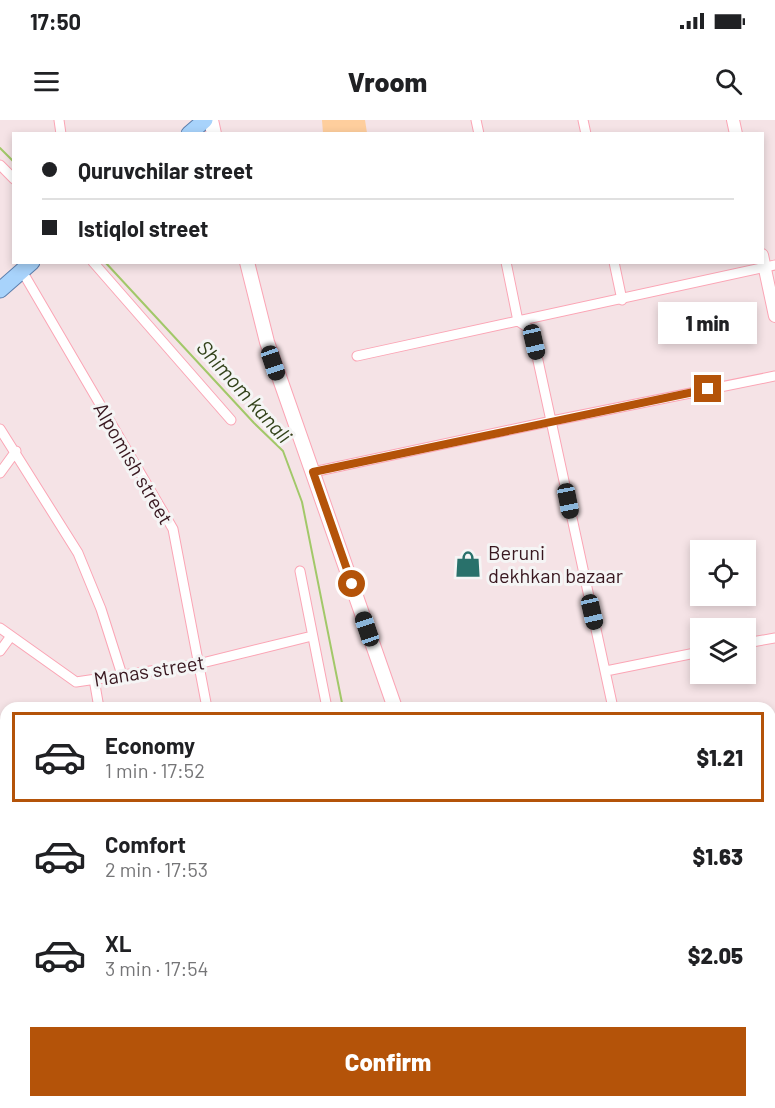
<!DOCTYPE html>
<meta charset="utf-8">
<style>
:root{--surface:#fff;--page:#f2f2f2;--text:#202124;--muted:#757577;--line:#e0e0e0;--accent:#b45309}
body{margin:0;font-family:Barlow,sans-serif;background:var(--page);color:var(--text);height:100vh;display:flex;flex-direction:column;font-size:22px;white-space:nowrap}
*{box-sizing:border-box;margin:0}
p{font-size:20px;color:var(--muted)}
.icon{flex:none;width:33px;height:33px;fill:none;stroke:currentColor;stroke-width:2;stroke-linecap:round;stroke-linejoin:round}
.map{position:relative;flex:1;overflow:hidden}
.sheet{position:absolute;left:0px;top:582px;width:776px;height:406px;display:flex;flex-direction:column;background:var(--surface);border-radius:18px 18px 0 0;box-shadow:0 3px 9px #0003}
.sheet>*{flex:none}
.banner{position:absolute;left:12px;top:12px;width:752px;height:132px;border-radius:0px;box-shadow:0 3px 9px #0003;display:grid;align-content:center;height:132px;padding:0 30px;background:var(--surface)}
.tools{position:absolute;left:690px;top:420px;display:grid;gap:12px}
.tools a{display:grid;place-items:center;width:66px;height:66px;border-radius:0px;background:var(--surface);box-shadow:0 3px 9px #0003;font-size:30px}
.end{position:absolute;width:27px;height:27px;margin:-14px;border:8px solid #b45309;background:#fff;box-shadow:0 0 0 3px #fff}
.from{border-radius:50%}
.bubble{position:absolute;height:42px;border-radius:0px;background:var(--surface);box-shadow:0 3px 9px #0003;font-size:20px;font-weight:800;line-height:42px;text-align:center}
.car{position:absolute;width:18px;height:36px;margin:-18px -9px;border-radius:8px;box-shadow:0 0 4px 2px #0007;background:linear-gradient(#222 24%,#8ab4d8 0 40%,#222 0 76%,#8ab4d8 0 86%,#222 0)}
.banner b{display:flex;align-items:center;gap:21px;height:57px;font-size:22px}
.banner b+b{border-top:2px solid var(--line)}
.banner i{width:15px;height:15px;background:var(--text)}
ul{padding:10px 0 0;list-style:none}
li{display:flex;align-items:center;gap:18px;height:90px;margin:0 12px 9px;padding:0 18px;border:3px solid transparent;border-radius:0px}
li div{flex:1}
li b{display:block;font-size:22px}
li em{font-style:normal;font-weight:800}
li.current{border-color:var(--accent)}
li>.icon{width:54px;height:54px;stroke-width:1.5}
.button{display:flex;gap:12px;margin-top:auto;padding:12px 30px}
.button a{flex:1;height:69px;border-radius:0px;background:var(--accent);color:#fff;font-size:24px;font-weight:800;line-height:69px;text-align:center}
.status{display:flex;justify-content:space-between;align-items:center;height:42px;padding:0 30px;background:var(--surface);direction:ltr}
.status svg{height:16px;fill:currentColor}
header{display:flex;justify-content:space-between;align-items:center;height:78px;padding:0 30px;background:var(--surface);font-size:27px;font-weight:800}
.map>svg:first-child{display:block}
.green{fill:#fece9d}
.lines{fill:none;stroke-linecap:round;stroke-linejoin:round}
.stream{stroke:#a2c869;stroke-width:2}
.minor-casing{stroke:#fba5b5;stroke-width:11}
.tertiary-casing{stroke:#fba5b5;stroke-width:14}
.secondary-casing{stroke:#fba5b5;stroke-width:16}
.primary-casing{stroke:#5b7eac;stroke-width:17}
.minor{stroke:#fff;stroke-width:9}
.tertiary{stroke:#fff;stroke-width:12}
.secondary{stroke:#fff;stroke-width:14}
.primary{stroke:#a8d3fb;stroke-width:15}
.route{stroke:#b45309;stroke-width:8}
.labels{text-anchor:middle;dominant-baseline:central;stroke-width:6;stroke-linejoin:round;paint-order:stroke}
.street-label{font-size:20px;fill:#38171f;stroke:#f5f5f5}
.poi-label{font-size:20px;fill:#38171f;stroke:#f5f5f5;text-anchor:start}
.water-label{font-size:21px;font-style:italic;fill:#33431b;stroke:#f5f5f5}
</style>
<div class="status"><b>17:50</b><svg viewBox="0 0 49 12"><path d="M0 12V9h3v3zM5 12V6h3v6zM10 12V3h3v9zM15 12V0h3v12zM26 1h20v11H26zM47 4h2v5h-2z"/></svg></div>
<header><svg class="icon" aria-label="menu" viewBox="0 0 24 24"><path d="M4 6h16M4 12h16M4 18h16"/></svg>Vroom<svg class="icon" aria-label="search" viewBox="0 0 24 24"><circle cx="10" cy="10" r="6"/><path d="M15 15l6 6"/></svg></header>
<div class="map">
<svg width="775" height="988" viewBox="0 0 775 988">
<rect width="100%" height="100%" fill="#f5e3e6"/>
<path class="green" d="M322,0h43l2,13h-44z"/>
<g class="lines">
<path class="stream" d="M0,28l14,14
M105,142l149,161 29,28 19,51 41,206
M418,982l1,6"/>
<defs>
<path id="minor" d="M59,0l2,14
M476,0l3,14
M583,0l3,14
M0,45l14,14
M93,142l138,158
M506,142l12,59 12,8 4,13 79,366
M614,142l8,38
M22,151l151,258 34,179
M357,236l418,-91
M0,309l78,124 23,56 21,66
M313,352l239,-51 223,-45
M0,353l16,-22
M300,451l27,137
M0,508l76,54 122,-18 114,-28
M746,523l29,-5
M0,531l11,-15
M606,551l94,-19
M94,559l5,29
M770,635l5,-1
M0,641l6,4
M0,682l6,-1
M770,744l5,-2
M0,788l6,-1
M770,851l5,-1
M770,901l5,-2
M66,982l1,6
M172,982l1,6
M278,982l1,6
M596,982l1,6
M699,982l1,6
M204,988l34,-6
M398,988l6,-6"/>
<path id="tertiary" d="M733,0l3,14
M762,135l13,61"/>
<path id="secondary" d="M211,0l3,14
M247,142l20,80 128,366
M483,982l1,6"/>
<path id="primary" d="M189,14l16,-14
M0,170l32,-28"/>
</defs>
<use href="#minor" class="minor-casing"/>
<use href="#tertiary" class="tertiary-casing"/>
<use href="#secondary" class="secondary-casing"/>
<use href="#primary" class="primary-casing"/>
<use href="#minor" class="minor"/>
<use href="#tertiary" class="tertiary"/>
<use href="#secondary" class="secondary"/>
<use href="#primary" class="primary"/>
</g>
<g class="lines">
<path class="route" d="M352,464l-39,-112 395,-83"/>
</g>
<defs>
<symbol id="shop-bare" viewBox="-9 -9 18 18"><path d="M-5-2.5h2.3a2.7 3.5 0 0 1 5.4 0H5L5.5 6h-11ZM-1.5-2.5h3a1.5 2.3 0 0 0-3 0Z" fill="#29716b" stroke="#f5f5f5" stroke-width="2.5" paint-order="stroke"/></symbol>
</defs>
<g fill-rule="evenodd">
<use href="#shop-bare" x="449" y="425" width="38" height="38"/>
</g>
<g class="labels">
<g class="street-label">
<text transform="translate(134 343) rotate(60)">Alpomish street</text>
<text transform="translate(149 550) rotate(-9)">Manas street</text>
</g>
<g class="poi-label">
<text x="488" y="432">Beruni<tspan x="488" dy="23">dekhkan bazaar</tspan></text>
</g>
<g class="water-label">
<text transform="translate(245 271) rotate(48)">Shimom kanali</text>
</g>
</g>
</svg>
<div class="tools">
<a><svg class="icon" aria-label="locate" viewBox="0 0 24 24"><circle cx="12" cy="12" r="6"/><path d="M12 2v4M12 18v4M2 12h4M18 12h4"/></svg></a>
<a><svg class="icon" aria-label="layers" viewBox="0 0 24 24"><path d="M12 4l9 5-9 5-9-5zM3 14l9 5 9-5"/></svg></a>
</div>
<i class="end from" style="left:352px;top:464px"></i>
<i class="end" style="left:708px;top:269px"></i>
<div class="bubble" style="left:658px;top:182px;width:99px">1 min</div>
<i class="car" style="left:534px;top:222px;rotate:167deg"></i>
<i class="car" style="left:273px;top:243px;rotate:161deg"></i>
<i class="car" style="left:568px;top:381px;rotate:169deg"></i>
<i class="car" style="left:592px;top:492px;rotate:167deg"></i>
<i class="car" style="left:367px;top:509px;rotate:341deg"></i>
<div class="banner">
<b><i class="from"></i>Quruvchilar street</b>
<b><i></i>Istiqlol street</b>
</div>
<section class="sheet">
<ul>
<li class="current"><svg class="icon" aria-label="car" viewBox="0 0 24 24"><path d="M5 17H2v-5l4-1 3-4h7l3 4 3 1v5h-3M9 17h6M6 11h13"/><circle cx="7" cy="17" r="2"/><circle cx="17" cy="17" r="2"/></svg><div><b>Economy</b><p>1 min · 17:52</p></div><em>$1.21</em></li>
<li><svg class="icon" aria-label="car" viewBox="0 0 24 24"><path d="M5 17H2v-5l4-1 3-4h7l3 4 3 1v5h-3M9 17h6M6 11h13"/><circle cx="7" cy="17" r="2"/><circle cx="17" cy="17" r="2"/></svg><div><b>Comfort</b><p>2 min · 17:53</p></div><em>$1.63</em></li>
<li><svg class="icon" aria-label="car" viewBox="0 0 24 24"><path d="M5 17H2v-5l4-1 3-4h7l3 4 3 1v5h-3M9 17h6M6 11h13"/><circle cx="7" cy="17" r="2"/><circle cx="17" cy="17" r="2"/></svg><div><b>XL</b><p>3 min · 17:54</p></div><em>$2.05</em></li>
</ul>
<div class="button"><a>Confirm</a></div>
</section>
</div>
